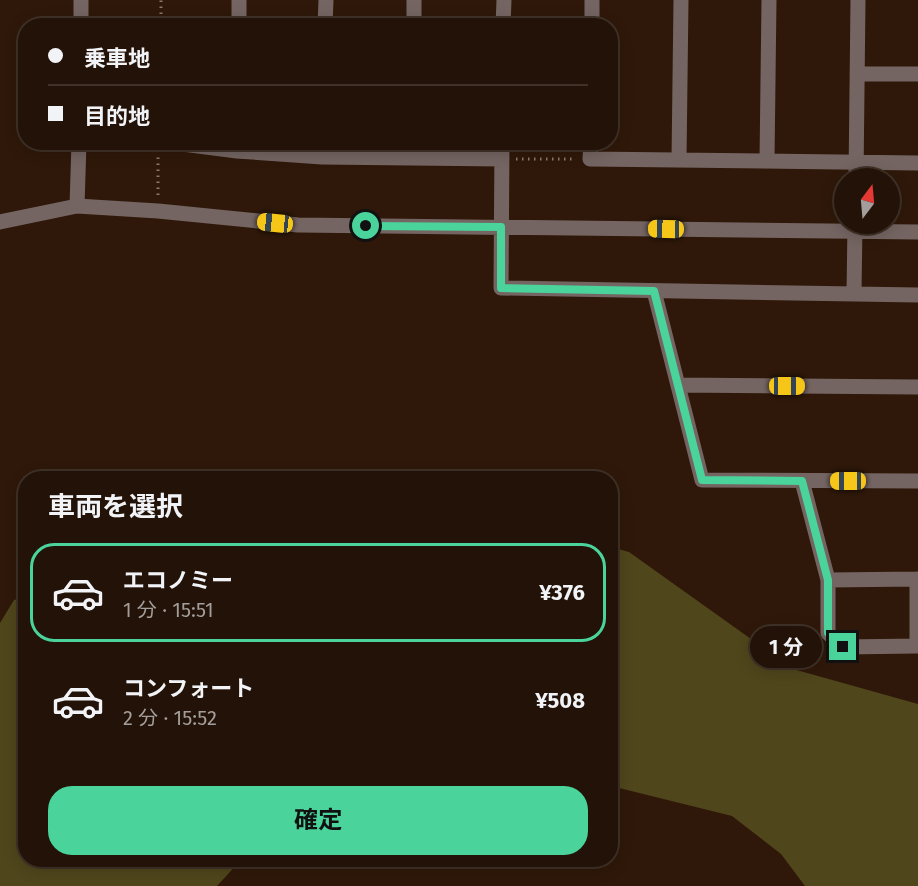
<!DOCTYPE html>
<html lang="ja">
<meta charset="utf-8">
<style>
:root{--surface:#231207;--page:#2f2015;--text:#f1f3f6;--muted:#a39e9b;--line:#403228;--accent:#4ad49c}
body{margin:0;font-family:"Fira Sans","Noto Sans JP",sans-serif;background:var(--page);color:var(--text);height:100vh;display:flex;flex-direction:column;font-size:22px;white-space:nowrap}
*{box-sizing:border-box;margin:0}
p{font-size:20px;color:var(--muted)}
.icon{flex:none;width:33px;height:33px;fill:none;stroke:currentColor;stroke-width:2;stroke-linecap:round;stroke-linejoin:round}
.map{position:relative;flex:1;overflow:hidden}
.drawer{position:absolute;left:18px;top:471px;width:600px;height:396px;display:flex;flex-direction:column;background:var(--surface);border-radius:24px;box-shadow:0 3px 15px #0003,0 0 0 2px var(--line)}
.drawer>*{flex:none}
.banner{position:absolute;left:18px;top:18px;width:600px;height:132px;border-radius:24px;box-shadow:0 3px 15px #0003,0 0 0 2px var(--line);display:grid;align-content:center;height:132px;padding:0 30px;background:var(--surface)}
.needle{width:39px;rotate:16deg}
.controls{position:absolute;left:834px;top:168px;display:grid;gap:12px}
.controls a{display:grid;place-items:center;width:66px;height:66px;border-radius:50%;background:var(--surface);box-shadow:0 3px 15px #0003,0 0 0 2px var(--line);font-size:30px}
.end{position:absolute;width:27px;height:27px;margin:-14px;border:8px solid #4ad49c;background:#111;box-shadow:0 0 0 3px #111}
.from{border-radius:50%}
.bubble{position:absolute;height:42px;border-radius:21px;background:var(--surface);box-shadow:0 3px 15px #0003,0 0 0 2px var(--line);font-size:20px;font-weight:700;line-height:42px;text-align:center}
.car{position:absolute;width:18px;height:36px;margin:-18px -9px;border-radius:8px;box-shadow:0 0 4px 2px #0007;background:linear-gradient(#f5c518 24%,#345 0 40%,#f5c518 0 76%,#345 0 86%,#f5c518 0)}
.banner b{display:flex;align-items:center;gap:21px;height:57px;font-size:22px}
.banner b+b{border-top:2px solid var(--line)}
.banner i{width:15px;height:15px;background:var(--text)}
ul{padding:0;list-style:none}
li{display:flex;align-items:center;gap:18px;height:99px;margin:0 12px 9px;padding:0 18px;border:3px solid transparent;border-radius:24px}
li div{flex:1}
li b{display:block;font-size:22px}
li em{font-style:normal;font-weight:700}
li.selected{border-color:var(--accent)}
li>.icon{width:54px;height:54px;stroke-width:1.5}
h2{padding:0 30px;font-size:27px;line-height:72px}
.cta{display:flex;gap:12px;margin-top:auto;padding:12px 30px}
.cta a{flex:1;height:69px;border-radius:24px;background:var(--accent);color:#111;font-size:24px;font-weight:700;line-height:69px;text-align:center}
.map>svg:first-child{display:block}
.green{fill:#50461c}
.lines{fill:none;stroke-linecap:round;stroke-linejoin:round}
.path{stroke:#8d796d;stroke-width:3;stroke-dasharray:1.5 4.5;stroke-linecap:butt}
.minor{stroke:#746562;stroke-width:15}
.route{stroke:#4ad49c;stroke-width:8}
</style>
<div class="map">
<svg width="918" height="886" viewBox="0 0 918 886">
<rect width="100%" height="100%" fill="#2f1809"/>
<path class="green" d="M611,547l18,5 164,117 125,35v182h-113l-24,-32 -49,-38 -121,-30z
M25,597l1,263h215l-24,26h-217v-263l14,-23z"/>
<g class="lines">
<path class="path" d="M161,26v-26
M516,159h59
M158,195v-42"/>
<path class="minor" d="M81,26v-26
M239,26v-26
M325,26l1,-26
M414,26v-26
M503,26l1,-26
M592,26v-26
M857,74h61
M167,142l70,9 85,6 180,2
M502,142l-1,146 417,7
M591,142l-1,17 328,4
M679,160l2,-160
M767,161l2,-161
M856,178l2,-178
M77,206l2,-64
M0,222l77,-16 81,5 140,14 620,7
M654,291l48,189 216,1
M854,294l1,-70
M678,385l240,2
M802,481l26,99v53l15,14 74,-1v-67
M828,580l90,-1"/>
</g>
<g class="lines">
<path class="route" d="M366,226l135,1v61l153,3 48,189 100,1 26,99v53l15,14"/>
</g>
</svg>
<div class="controls">
<a><svg class="needle" viewBox="-14 -14 28 28"><path d="M0-13l5 13h-10z" fill="#e53935"/><path d="M0 13l5-13h-10z" fill="#a39e9b"/></svg></a>
</div>
<i class="end from" style="left:366px;top:226px"></i>
<i class="end" style="left:843px;top:647px"></i>
<div class="bubble" style="left:750px;top:626px;width:72px">1 分</div>
<i class="car" style="left:275px;top:223px;rotate:276deg"></i>
<i class="car" style="left:666px;top:229px;rotate:271deg"></i>
<i class="car" style="left:787px;top:386px;rotate:90deg"></i>
<i class="car" style="left:848px;top:481px;rotate:270deg"></i>
<div class="banner">
<b><i class="from"></i>乗車地</b>
<b><i></i>目的地</b>
</div>
<section class="drawer">
<h2>車両を選択</h2>
<ul>
<li class="selected"><svg class="icon" aria-label="car" viewBox="0 0 24 24"><path d="M5 17H2v-5l4-1 3-4h7l3 4 3 1v5h-3M9 17h6M6 11h13"/><circle cx="7" cy="17" r="2"/><circle cx="17" cy="17" r="2"/></svg><div><b>エコノミー</b><p>1 分 · 15:51</p></div><em>¥376</em></li>
<li><svg class="icon" aria-label="car" viewBox="0 0 24 24"><path d="M5 17H2v-5l4-1 3-4h7l3 4 3 1v5h-3M9 17h6M6 11h13"/><circle cx="7" cy="17" r="2"/><circle cx="17" cy="17" r="2"/></svg><div><b>コンフォート</b><p>2 分 · 15:52</p></div><em>¥508</em></li>
</ul>
<div class="cta"><a>確定</a></div>
</section>
</div>
